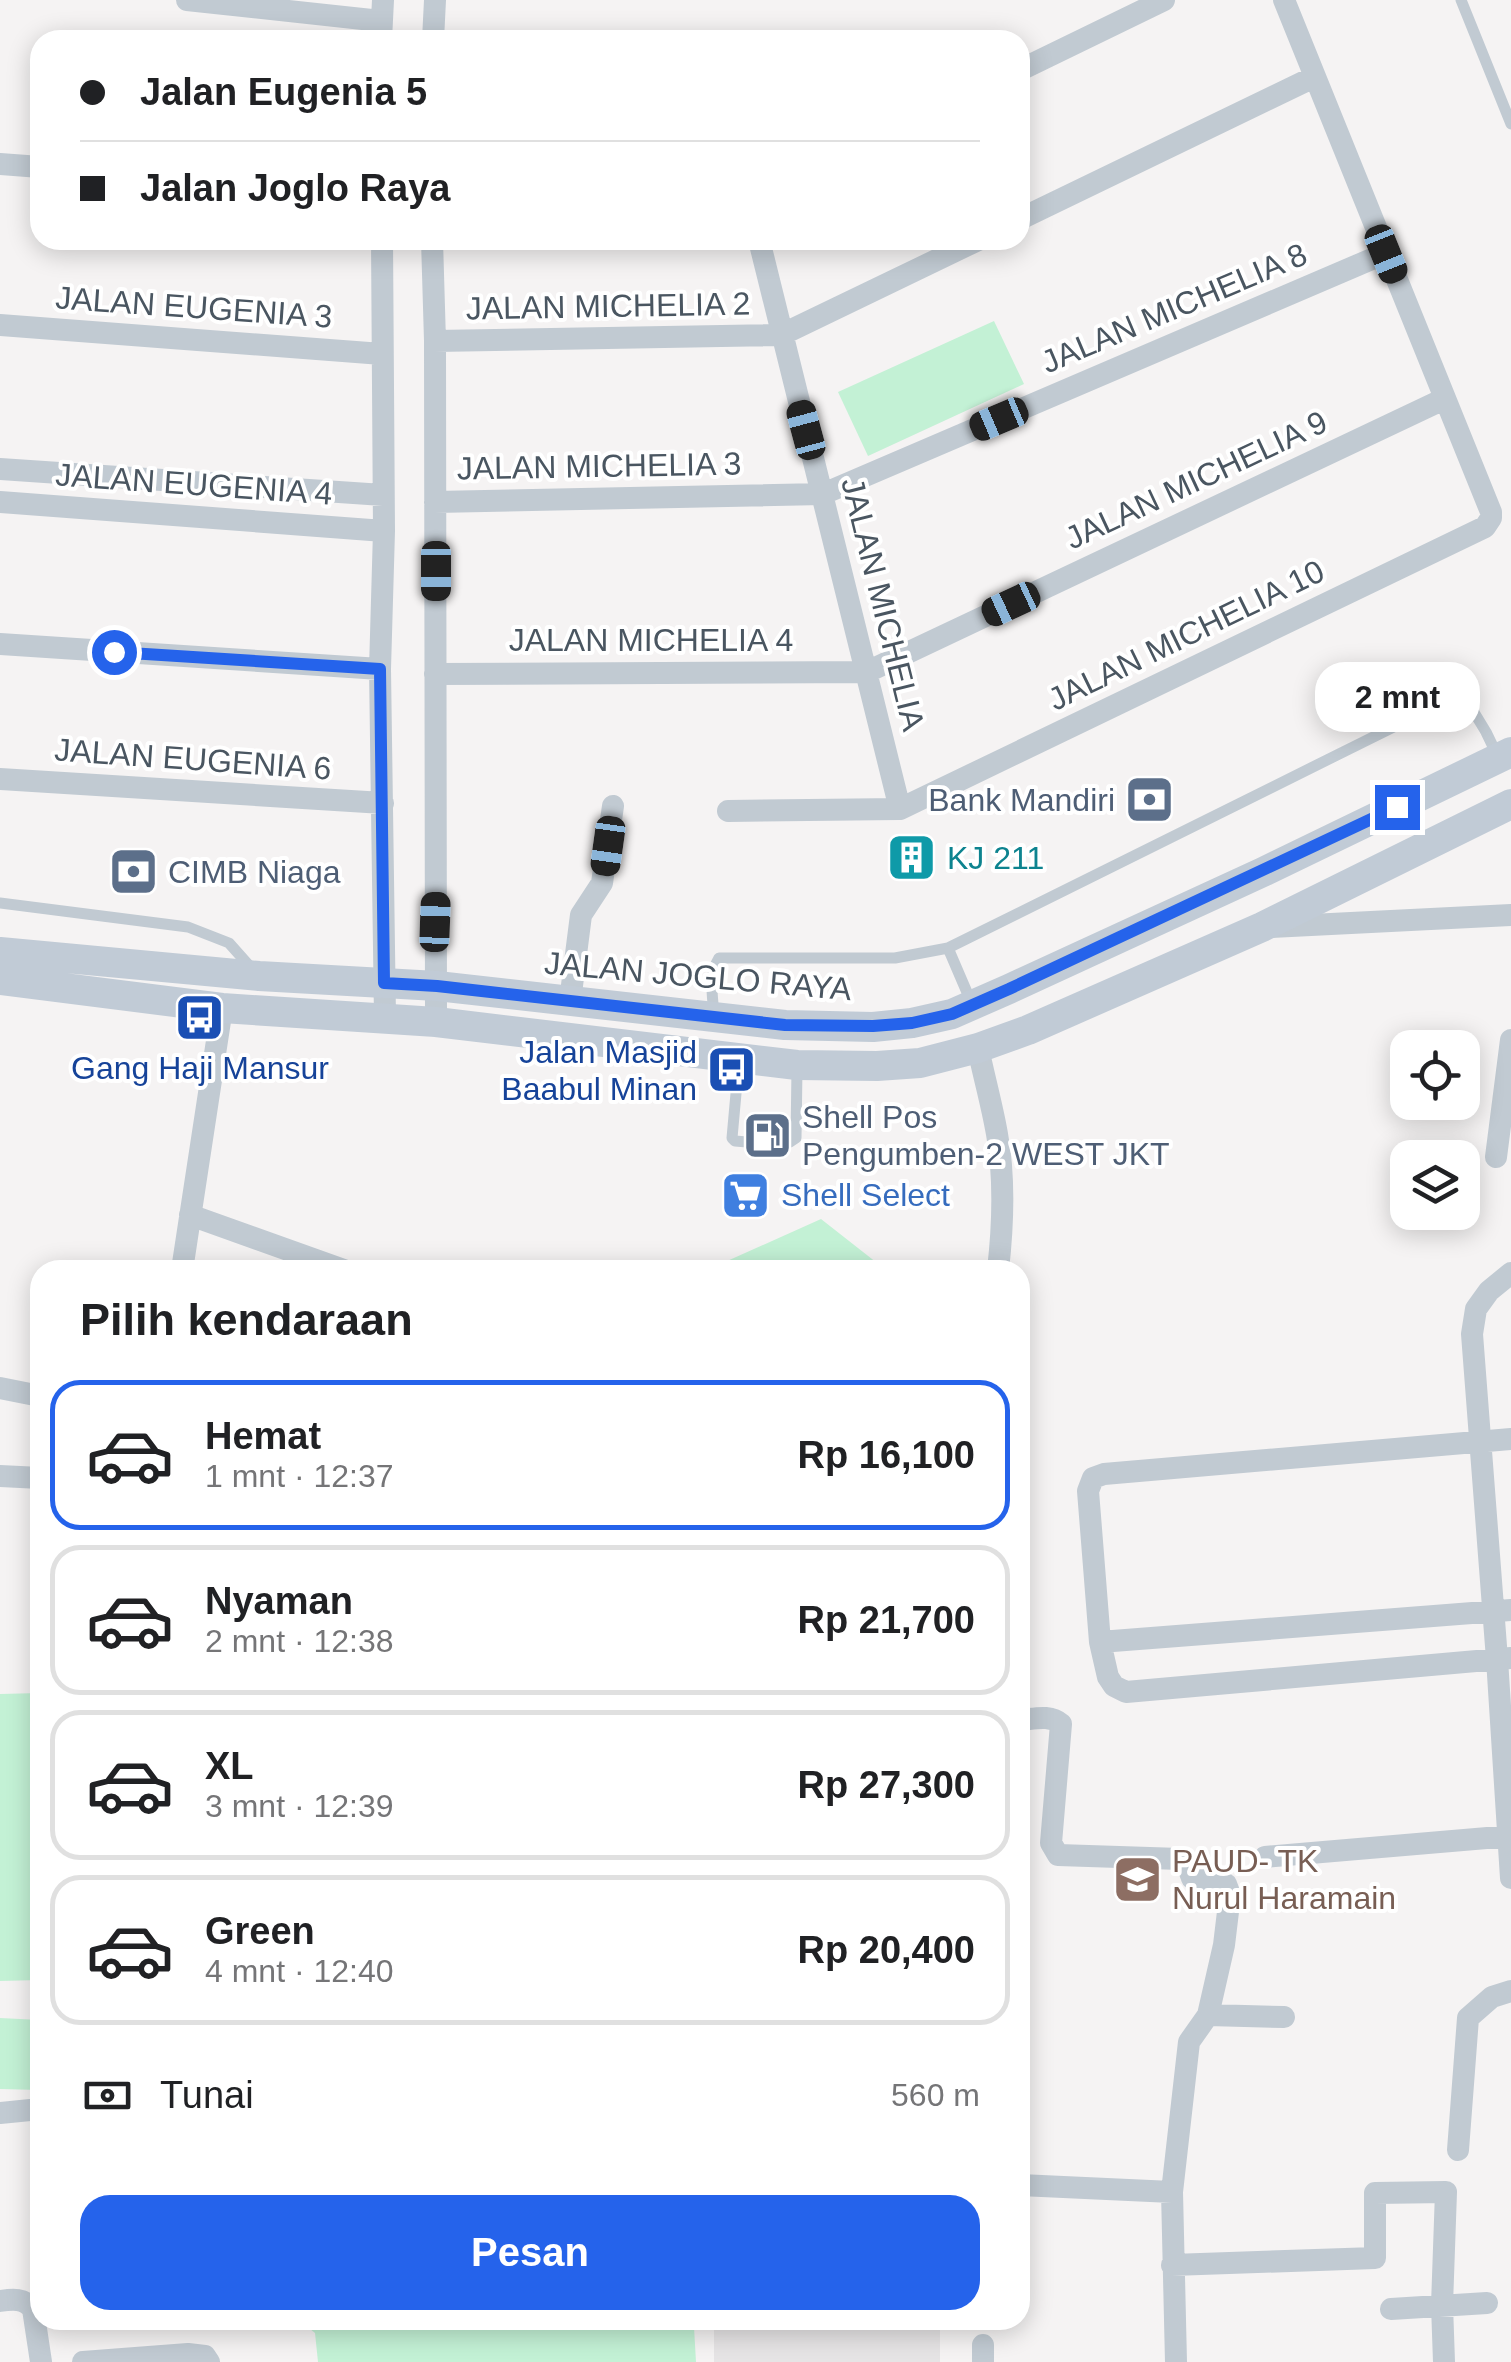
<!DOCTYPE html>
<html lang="id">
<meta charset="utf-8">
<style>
:root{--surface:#fff;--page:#f6f6f6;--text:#202124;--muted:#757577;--line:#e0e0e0;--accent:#2563eb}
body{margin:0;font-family:Arial,sans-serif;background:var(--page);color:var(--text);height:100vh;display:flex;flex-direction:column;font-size:38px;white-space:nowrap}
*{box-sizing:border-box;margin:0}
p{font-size:32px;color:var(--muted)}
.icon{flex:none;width:55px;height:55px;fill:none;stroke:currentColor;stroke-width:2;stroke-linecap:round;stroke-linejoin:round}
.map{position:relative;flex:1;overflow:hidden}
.panel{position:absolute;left:30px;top:1260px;width:1000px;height:1070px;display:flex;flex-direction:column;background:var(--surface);border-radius:30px;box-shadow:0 5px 25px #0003}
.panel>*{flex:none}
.banner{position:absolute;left:30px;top:30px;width:1000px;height:220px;border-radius:30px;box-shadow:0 5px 25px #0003;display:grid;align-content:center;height:220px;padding:0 50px;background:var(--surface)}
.fabs{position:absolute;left:1390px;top:1030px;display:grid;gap:20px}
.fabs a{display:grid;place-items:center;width:90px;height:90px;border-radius:20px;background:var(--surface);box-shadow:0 5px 25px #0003;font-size:50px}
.end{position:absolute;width:45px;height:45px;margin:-22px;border:12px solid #2563eb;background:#fff;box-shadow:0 0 0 5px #fff}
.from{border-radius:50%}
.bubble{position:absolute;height:70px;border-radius:30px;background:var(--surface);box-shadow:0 5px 25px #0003;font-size:32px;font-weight:700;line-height:70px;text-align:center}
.car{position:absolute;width:30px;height:60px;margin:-30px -15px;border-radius:12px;box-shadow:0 0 8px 2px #0007;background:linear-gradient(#222 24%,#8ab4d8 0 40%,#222 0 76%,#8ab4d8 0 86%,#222 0)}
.banner b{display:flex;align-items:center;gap:35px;height:95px;font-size:38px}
.banner b+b{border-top:2px solid var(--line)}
.banner i{width:25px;height:25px;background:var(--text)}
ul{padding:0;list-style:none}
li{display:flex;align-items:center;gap:30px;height:150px;margin:0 20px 15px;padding:0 30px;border:5px solid var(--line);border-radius:30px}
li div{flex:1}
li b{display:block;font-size:38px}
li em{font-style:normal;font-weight:700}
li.active{border-color:var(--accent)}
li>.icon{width:90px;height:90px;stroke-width:1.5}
h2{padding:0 50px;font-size:45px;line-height:120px}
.pay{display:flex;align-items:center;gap:25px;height:110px;padding:0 50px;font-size:38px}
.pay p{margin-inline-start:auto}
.primary-button{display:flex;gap:20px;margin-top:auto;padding:20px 50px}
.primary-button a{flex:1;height:115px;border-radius:30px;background:var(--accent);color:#fff;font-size:40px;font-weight:700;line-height:115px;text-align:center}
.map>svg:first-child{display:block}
.education{fill:#e6e4e5}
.green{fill:#c3f1d5}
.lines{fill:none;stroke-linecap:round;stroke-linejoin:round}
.service{stroke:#c1cad2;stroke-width:11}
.minor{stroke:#c1cad2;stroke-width:22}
.secondary{stroke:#c1cbd6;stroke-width:30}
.route{stroke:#2563eb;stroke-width:12}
.labels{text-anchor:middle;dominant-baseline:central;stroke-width:8;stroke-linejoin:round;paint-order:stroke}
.street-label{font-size:32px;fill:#4a5661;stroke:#fff}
.service-label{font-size:32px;fill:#4e5e75;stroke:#fff;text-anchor:start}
.culture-label{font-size:32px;fill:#0d838f;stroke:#fff;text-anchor:start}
.transit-label{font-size:32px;fill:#164399;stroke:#fff;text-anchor:end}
.shop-label{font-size:32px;fill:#366cbe;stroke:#fff;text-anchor:start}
.education-label{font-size:32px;fill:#785e54;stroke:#fff;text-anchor:start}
</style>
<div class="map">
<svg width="1511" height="2362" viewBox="0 0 1511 2362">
<rect width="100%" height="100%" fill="#f5f3f3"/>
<path class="education" d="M714,2320h226v42h-226z"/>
<path class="green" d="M994,321l30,63 -156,72 -30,-64z
M821,1219l65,51h-179z
M40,1693v287l-40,1v-287z
M0,2018l40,2v70l-40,-1z
M299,2320h309l1,7h85l2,35h-378l-3,-29z"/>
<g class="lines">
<path class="service" d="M1461,0l50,124
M0,903l188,24 41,16 25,28
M948,948l24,56
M714,1013c-2,-18 -5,-39 5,-55h176l53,-10 508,-252 10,3 20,33 12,25
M739,1060l-7,78 3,3 12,1
M777,1143l13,-1 6,-4 1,-69"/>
<path class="minor" d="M187,0l194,21
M381,40l2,-40
M433,40l2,-40
M1020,70l144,-70
M0,164l40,3
M1020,219l294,-142
M382,240l2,291 -4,138 5,348
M432,240l3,101 1,681
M759,240l141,569
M0,325l382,29
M435,341l346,-6 197,-95
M0,469l383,26
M0,502l384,29
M435,502l388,-8 563,-241
M0,644l380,25
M435,674l432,-2 577,-273
M0,779l383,24
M728,811l172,-2 585,-282 6,-9v-6l-207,-512
M1271,927l240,-12
M570,1001l11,-86 21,-32 11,-77
M978,1048c6,29 14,57 19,86 8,44 6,92 1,136
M1496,1157l15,-117
M190,1215l154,55
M182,1270l40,-262
M1511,1273l-22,18 -13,18 -4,25 25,325 14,219
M0,1388l40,8
M1511,1439l-407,35 -11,4 -5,13 12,151 8,35 6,9 12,6 385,-34
M0,1476l40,2
M1100,1642l411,-32
M1020,1720c14,-1 30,-6 41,4l-10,119 7,12 122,4 7,5 5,14 28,3 6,3 4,11 -6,50 -16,70 -19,27 -17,150 4,170
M1265,1857l246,-21
M1208,2015l76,2
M0,2113l40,-4
M1458,2150l10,-132 24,-21 19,-6
M1020,2185l152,7
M1172,2265l203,-7v-65l71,-1 -4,113 2,57
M0,2301c13,-2 24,-3 33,8l8,53
M1391,2309l96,-6
M983,2345v17
M83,2362l105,-8 17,2 4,6"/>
<path class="secondary" d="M0,952l259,24 178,10 348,39 88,2 39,-4 40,-9 57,-25 254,-117 248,-120
M0,980l222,28 214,14 361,43 80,1 43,-3 58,-15 50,-18 234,-103 249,-123"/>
</g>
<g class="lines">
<path class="route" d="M114,652l266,17 4,314 53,3 348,39 88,1 39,-3 40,-9 57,-25 388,-182"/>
</g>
<defs>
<symbol id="bank-square" viewBox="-11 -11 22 22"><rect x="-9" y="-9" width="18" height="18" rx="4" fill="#5c6f8a" stroke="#fff"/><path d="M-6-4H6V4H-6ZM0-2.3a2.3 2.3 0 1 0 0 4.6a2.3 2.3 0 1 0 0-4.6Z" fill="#fff"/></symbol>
<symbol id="building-square" viewBox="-11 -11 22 22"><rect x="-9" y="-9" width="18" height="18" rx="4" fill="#0f9aa8" stroke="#fff"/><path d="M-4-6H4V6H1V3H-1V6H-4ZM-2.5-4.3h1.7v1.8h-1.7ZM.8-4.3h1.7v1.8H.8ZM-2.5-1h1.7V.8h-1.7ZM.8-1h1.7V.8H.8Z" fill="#fff"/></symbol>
<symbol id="bus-square" viewBox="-11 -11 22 22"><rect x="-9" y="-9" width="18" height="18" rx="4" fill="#1a4fb4" stroke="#fff"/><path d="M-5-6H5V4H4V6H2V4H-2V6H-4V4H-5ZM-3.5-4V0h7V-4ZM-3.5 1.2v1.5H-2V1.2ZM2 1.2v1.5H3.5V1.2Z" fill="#fff"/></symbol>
<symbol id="fuel-square" viewBox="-11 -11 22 22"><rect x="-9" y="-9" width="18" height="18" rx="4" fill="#5c6f8a" stroke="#fff"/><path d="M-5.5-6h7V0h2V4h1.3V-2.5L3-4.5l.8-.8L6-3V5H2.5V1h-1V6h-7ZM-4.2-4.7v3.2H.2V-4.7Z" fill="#fff"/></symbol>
<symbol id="supermarket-square" viewBox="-11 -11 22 22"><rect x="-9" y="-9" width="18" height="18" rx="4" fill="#3f7fe0" stroke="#fff"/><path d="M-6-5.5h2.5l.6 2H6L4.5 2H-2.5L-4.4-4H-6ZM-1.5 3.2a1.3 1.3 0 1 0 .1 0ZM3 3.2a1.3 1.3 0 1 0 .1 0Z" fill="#fff"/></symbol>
<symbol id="school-square" viewBox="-11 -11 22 22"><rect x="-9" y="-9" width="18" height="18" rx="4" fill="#8d6e63" stroke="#fff"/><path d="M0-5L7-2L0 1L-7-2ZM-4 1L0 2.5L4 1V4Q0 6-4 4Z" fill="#fff"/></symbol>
</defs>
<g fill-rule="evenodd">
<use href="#bank-square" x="1122" y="772" width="55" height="55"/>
<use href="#building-square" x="884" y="830" width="55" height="55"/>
<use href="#bank-square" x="106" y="844" width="55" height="55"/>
<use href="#bus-square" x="172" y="990" width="55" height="55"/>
<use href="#bus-square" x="704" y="1042" width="55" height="55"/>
<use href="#fuel-square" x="740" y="1108" width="55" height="55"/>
<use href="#supermarket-square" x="718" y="1168" width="55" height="55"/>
<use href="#school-square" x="1110" y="1852" width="55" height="55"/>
</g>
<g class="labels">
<g class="street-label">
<text transform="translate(608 306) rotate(-1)">JALAN MICHELIA 2</text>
<text transform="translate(194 307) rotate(4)">JALAN EUGENIA 3</text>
<text transform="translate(1174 308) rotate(-23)">JALAN MICHELIA 8</text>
<text transform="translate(599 466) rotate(-1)">JALAN MICHELIA 3</text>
<text transform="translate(1196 480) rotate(-25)">JALAN MICHELIA 9</text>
<text transform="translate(194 484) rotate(4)">JALAN EUGENIA 4</text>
<text transform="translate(883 604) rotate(76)">JALAN MICHELIA</text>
<text transform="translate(1186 635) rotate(-26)">JALAN MICHELIA 10</text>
<text x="651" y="640">JALAN MICHELIA 4</text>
<text transform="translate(193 759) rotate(4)">JALAN EUGENIA 6</text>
<text transform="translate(698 976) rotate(5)">JALAN JOGLO RAYA</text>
</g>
<g class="service-label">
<text x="1115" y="800" text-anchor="end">Bank Mandiri</text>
<text x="168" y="872">CIMB Niaga</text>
<text x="802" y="1117">Shell Pos<tspan x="802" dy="37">Pengumben-2 WEST JKT</tspan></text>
</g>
<g class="culture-label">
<text x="947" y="858">KJ 211</text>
</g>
<g class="transit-label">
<text x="697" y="1052">Jalan Masjid<tspan x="697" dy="37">Baabul Minan</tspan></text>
<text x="200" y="1068" text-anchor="middle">Gang Haji Mansur</text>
</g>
<g class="shop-label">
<text x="781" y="1195">Shell Select</text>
</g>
<g class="education-label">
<text x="1172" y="1861">PAUD- TK<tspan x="1172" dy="37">Nurul Haramain</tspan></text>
</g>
</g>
</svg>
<div class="fabs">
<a><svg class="icon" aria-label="locate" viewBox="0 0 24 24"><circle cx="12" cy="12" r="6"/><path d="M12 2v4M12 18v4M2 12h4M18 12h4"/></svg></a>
<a><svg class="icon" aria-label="layers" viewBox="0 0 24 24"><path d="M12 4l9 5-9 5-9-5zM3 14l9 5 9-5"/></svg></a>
</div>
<i class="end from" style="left:114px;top:652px"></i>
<i class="end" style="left:1397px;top:807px"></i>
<div class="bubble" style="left:1315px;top:662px;width:165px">2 mnt</div>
<i class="car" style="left:1386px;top:254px;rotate:158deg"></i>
<i class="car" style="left:999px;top:419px;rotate:247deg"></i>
<i class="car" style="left:806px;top:430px;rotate:345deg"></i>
<i class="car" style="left:436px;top:571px;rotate:180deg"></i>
<i class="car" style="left:1011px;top:604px;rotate:245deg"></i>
<i class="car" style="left:608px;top:846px;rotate:188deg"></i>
<i class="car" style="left:435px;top:922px;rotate:2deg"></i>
<div class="banner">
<b><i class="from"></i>Jalan Eugenia 5</b>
<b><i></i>Jalan Joglo Raya</b>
</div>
<section class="panel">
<h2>Pilih kendaraan</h2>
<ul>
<li class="active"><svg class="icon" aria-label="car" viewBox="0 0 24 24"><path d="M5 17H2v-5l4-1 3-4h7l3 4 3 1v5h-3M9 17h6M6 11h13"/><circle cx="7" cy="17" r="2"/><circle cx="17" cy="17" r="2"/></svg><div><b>Hemat</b><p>1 mnt · 12:37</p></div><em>Rp 16,100</em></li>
<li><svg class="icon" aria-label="car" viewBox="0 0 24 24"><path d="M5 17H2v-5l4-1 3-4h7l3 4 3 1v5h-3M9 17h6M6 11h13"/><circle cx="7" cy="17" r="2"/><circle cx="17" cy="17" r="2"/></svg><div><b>Nyaman</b><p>2 mnt · 12:38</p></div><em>Rp 21,700</em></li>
<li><svg class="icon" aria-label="car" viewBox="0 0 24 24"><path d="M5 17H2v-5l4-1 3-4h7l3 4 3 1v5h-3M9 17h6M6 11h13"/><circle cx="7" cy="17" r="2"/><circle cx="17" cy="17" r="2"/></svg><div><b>XL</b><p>3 mnt · 12:39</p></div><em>Rp 27,300</em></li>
<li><svg class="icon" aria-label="car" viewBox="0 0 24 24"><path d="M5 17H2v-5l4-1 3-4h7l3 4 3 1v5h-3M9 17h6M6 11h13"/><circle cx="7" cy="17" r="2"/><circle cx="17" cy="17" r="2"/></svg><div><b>Green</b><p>4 mnt · 12:40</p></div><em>Rp 20,400</em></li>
</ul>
<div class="pay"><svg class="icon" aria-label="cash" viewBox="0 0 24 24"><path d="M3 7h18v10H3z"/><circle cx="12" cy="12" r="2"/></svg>Tunai<p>560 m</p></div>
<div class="primary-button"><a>Pesan</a></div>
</section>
</div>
